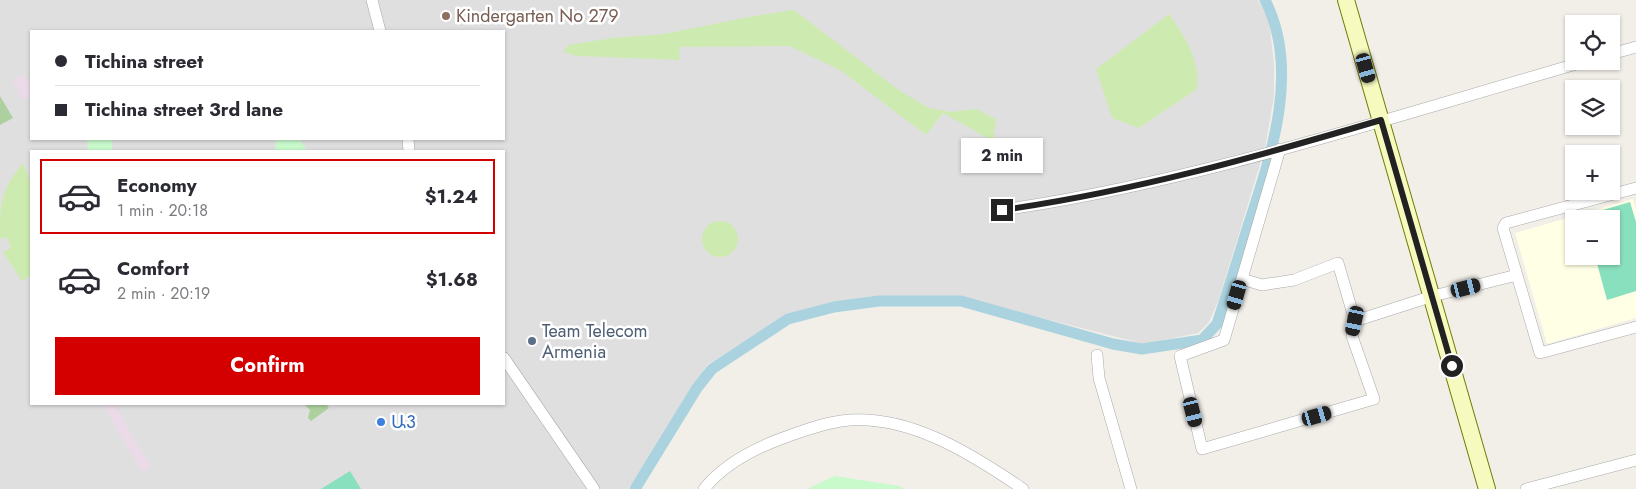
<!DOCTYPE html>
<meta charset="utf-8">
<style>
:root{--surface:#fff;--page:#f2f2f3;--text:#2b2b33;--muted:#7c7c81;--line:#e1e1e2;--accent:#d40000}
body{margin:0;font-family:Jost,"Noto Sans Armenian",sans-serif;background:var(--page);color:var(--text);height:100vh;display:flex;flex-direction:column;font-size:19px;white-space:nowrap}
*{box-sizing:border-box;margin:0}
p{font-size:16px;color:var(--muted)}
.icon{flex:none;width:28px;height:28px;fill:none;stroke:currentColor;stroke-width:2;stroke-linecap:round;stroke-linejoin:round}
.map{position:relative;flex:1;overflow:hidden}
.details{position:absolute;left:30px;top:150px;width:475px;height:255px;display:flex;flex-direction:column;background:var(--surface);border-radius:0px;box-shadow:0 1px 4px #0004}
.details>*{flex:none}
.top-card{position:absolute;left:30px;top:30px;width:475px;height:110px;border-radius:0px;box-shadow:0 1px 4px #0004;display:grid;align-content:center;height:110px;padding:0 25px;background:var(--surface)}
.buttons{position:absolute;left:1565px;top:15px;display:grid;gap:10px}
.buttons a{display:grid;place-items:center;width:55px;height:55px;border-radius:0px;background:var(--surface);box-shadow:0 1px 4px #0004;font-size:25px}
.end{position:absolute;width:22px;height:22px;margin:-11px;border:6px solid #222;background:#fff;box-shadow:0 0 0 2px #fff}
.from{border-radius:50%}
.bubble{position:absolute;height:35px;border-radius:0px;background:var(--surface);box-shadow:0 1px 4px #0004;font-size:16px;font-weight:700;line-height:35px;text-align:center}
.car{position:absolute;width:15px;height:30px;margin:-15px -8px;border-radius:6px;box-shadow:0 0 4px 1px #0007;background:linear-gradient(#222 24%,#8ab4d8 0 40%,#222 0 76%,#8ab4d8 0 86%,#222 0)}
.top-card b{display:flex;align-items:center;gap:18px;height:48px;font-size:19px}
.top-card b+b{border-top:1px solid var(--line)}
.top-card i{width:12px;height:12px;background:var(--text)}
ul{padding:9px 0 0;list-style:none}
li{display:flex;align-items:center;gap:15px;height:75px;margin:0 10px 8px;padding:0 15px;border:2px solid transparent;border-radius:0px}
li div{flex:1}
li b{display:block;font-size:19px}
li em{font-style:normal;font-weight:700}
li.current{border-color:var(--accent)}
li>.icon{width:45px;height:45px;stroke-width:1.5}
.cta{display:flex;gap:10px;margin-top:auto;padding:10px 25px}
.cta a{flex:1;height:58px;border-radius:0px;background:var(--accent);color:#fff;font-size:20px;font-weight:700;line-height:58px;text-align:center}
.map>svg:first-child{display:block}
.residential{fill:#e0dfdf;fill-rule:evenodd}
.industrial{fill:#ebdbe8}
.education{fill:#ffffe5;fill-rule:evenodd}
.grass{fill:#cdebb0}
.forest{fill:#add19e}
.park{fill:#c8facc}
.pitch{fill:#88e0be}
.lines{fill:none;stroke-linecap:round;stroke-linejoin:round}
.canal{stroke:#aad3df;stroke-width:11}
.minor-casing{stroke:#a9a9a9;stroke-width:12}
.secondary-casing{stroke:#707d05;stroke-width:18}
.minor{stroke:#fff;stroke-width:11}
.secondary{stroke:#f7fabf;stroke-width:16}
.route{stroke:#222;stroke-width:6}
.education-dot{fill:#8d6e63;stroke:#fff;stroke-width:2}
.service-dot{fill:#5c6f8a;stroke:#fff;stroke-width:2}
.shop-dot{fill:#3f7fe0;stroke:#fff;stroke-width:2}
.labels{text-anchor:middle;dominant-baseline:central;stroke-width:5;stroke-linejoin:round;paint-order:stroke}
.education-label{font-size:18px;fill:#785e54;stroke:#fff;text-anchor:start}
.service-label{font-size:18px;fill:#4e5e75;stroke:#fff;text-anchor:start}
.shop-label{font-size:18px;fill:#366cbe;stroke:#fff;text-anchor:start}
</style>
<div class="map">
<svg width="1636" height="489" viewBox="0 0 1636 489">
<rect width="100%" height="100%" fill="#f2efe9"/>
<path class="residential" d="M0,0h1258l11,21 5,43v32l-9,52 -46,151 -10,23 -11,11 -54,11 -183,-47 -80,-1 -44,6 -50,13 -80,50 -79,124h-628zM31,31h473v108h-473zM31,151h473v253h-473z"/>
<path class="industrial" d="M24,74l7,12v11l-9,2 -10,-19z
M103,404h11l37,63 -9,5z"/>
<path class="education" d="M1633,199l3,12v107l-89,26 -32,-111zM1574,219h37v37h-37z"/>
<path class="grass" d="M794,10l106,81 29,17 21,4 26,-3 20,10 -3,22 -50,-28 -17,22 -86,-65 -51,-24 -109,1 -1,13 -101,-4 -15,-4 5,-7 44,-7 52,-4 90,-18z
M1169,14c16,23 32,47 28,75l-58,39 -27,-10 -16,-49z
M23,163l8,20v92l-9,6 -19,-29 8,-4 -4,-11 -7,2c0,-37 0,-47 23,-76z
M702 239a18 18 0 1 1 36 0a18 18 0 1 1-36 0Z"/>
<path class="forest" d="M0,96l13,22 -13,7z
M304,404h22l3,4 -18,13 -3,-3 2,-8z"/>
<path class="park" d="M87,139h25v12h-24z
M276,139h23l8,12h-32z
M835,476l64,10 6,3h-98z"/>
<path class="pitch" d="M1630,202l6,20v69l-29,9 -12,-44h16v-37h-27l-1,-3z
M350,471l11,18h-40z"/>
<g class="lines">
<path class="canal" d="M635,489l62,-101 15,-19 76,-50 46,-12 45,-6h82l152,43 29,5 60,-9 15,-16c11,-33 21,-66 31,-98 23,-70 53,-156 17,-226"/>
<defs>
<path id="minor" d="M372,0l8,31
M1611,54l25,-7
M408,139l1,12
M1636,188l-130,35 -3,5 37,125 96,-26
M1002,210c199,-29 392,-94 585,-149
M1242,279l20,6 32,-5 44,-17 17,58 -3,15 22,63 -172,50 -22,-93 44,-16 56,-191
M1355,321l78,-25 84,-21
M1097,355l2,23 32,111
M504,358l90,131
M704,489c20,-25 49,-40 79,-51 19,-7 38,-14 58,-17 65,-9 131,33 182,68
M1526,489l110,-29"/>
<path id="secondary" d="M1346,0l141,489"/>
</defs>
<use href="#minor" class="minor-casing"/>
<use href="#secondary" class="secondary-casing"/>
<use href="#minor" class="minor"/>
<use href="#secondary" class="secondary"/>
</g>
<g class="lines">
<path class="route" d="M1002,210c129,-18 254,-53 379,-90l71,246"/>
</g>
<circle class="education-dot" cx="446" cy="16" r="5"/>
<circle class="service-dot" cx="532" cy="341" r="5"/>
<circle class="shop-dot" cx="381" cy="422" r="5"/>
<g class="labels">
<g class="education-label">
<text x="456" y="16">Kindergarten No 279</text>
</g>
<g class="service-label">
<text x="542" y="331">Team Telecom<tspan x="542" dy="21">Armenia</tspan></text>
</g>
<g class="shop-label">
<text x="391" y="422">Ա3</text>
</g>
</g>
</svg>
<div class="buttons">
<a><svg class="icon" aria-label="locate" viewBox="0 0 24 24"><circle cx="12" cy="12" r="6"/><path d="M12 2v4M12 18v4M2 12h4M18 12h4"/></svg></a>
<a><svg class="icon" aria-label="layers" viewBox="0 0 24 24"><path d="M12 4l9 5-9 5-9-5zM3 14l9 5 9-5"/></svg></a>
<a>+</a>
<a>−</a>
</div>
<i class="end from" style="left:1452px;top:366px"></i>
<i class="end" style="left:1002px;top:210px"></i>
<div class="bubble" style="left:961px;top:138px;width:82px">2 min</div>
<i class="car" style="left:1366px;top:68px;rotate:164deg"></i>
<i class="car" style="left:1466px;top:288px;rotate:76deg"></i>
<i class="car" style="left:1237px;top:295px;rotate:196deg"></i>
<i class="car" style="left:1355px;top:321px;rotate:192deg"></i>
<i class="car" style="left:1193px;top:412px;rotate:166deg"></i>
<i class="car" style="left:1317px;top:416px;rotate:74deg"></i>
<div class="top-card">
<b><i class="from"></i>Tichina street</b>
<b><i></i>Tichina street 3rd lane</b>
</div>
<section class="details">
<ul>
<li class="current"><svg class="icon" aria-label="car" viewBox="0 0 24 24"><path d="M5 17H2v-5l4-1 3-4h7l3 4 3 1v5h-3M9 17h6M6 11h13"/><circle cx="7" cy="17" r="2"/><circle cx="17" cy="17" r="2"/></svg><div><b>Economy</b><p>1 min · 20:18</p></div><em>$1.24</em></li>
<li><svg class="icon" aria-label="car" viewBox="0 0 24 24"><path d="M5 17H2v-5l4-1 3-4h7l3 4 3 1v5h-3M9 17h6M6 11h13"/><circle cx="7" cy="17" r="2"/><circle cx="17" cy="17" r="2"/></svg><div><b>Comfort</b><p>2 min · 20:19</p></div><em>$1.68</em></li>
</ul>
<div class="cta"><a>Confirm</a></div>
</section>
</div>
